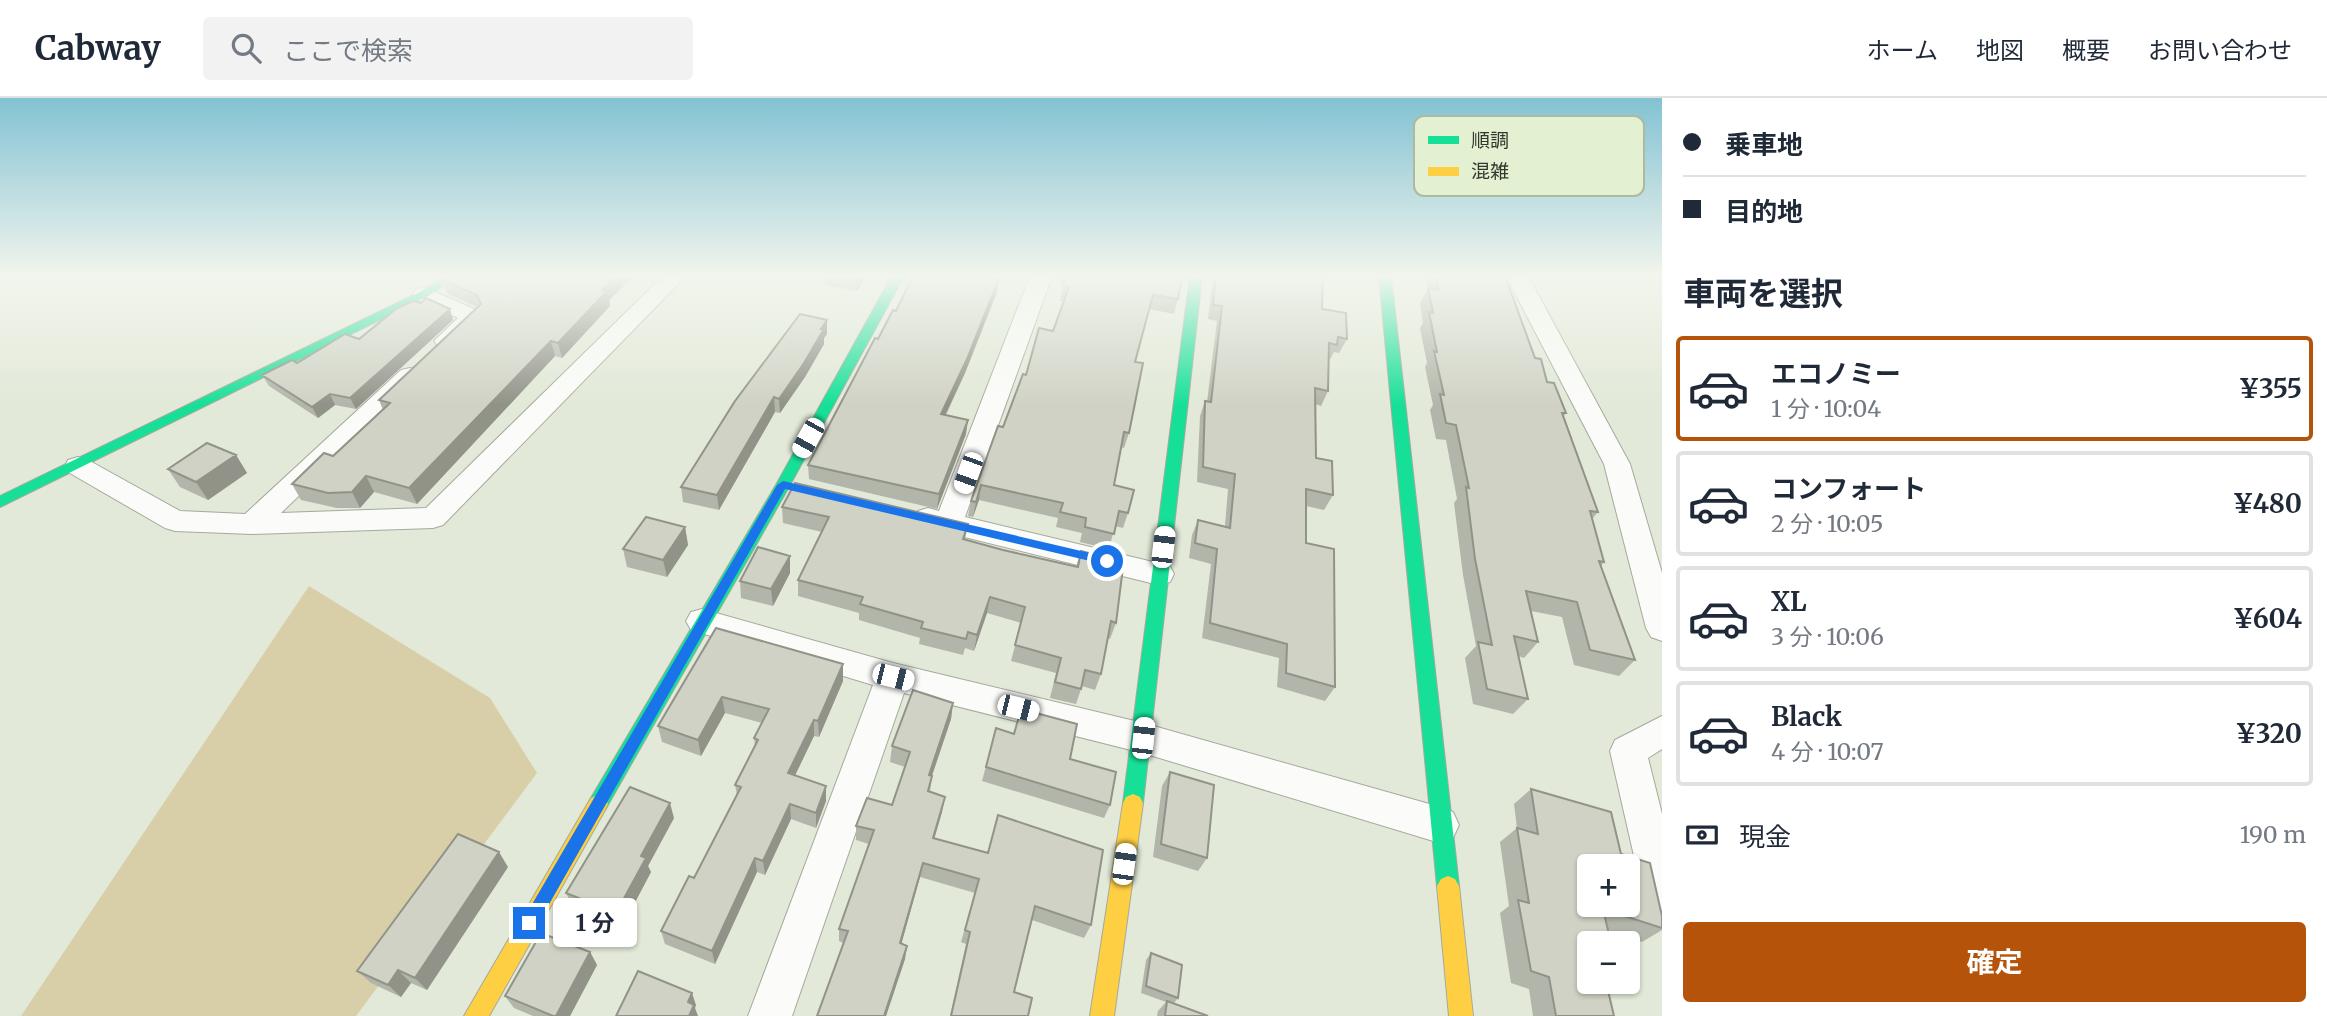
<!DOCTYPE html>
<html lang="ja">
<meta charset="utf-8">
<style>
:root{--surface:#fff;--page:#f2f2f3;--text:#1f2937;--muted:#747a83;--line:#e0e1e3;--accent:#b45309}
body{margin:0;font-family:Merriweather,"Noto Sans JP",serif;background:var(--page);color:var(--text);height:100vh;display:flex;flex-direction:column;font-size:26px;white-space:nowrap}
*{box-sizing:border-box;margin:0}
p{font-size:23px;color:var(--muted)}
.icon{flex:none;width:38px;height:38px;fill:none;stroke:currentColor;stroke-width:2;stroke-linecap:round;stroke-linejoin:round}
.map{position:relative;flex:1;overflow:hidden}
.panel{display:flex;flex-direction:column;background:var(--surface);width:665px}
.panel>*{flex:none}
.guide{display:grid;align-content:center;height:154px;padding:0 21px;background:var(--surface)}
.fabs{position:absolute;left:1577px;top:756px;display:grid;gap:14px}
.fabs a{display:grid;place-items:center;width:63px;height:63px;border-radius:7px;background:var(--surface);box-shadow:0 2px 5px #0004;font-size:35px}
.end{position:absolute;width:32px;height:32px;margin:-16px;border:9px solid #1a73e8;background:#fff;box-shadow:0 0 0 4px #fff}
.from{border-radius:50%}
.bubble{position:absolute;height:49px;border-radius:7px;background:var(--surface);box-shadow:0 2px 5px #0004;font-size:23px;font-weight:700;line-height:49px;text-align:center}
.car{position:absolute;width:21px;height:42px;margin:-21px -10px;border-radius:9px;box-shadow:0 0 5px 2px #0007;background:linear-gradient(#fff 24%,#345 0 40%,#fff 0 76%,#345 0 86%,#fff 0)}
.guide b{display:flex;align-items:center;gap:24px;height:66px;font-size:26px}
.guide b+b{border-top:2px solid var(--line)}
.guide i{width:18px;height:18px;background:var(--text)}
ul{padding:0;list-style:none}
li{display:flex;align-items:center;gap:21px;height:105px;margin:0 14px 10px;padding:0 7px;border:4px solid var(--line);border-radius:7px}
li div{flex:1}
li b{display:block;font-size:26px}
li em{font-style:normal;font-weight:700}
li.selected{border-color:var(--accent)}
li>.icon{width:63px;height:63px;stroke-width:1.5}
h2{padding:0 21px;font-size:32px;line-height:84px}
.pay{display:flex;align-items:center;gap:18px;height:77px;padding:0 21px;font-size:26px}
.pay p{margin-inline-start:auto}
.action{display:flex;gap:14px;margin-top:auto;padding:14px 21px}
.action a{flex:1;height:80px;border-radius:7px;background:var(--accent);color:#fff;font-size:28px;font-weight:700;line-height:80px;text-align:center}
header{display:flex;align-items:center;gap:42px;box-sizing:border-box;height:98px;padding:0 35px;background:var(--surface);border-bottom:2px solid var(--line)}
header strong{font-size:33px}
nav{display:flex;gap:38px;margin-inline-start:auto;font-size:24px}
.search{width:490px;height:63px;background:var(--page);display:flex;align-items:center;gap:18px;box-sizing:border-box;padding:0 24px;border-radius:7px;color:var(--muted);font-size:26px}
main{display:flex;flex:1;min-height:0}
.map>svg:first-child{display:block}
.green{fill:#d8cfa9}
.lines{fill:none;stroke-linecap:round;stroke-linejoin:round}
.street-casing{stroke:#a4aa9d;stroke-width:2}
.fast-casing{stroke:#a4aa9d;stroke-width:2}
.slow-casing{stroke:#a4aa9d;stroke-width:2}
.street{fill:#fbfcf9;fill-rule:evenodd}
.fast{fill:#16e098;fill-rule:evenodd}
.slow{fill:#ffcf43;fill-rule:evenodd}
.wall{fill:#b2b5a9}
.shaded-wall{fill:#919389}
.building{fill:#cfd2c4;stroke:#919389;stroke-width:2;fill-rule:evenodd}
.route{fill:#1a73e8}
.key{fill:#e3f0d1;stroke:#aeb9a0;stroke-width:2}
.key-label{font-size:19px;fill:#33382c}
</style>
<header>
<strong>Cabway</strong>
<div class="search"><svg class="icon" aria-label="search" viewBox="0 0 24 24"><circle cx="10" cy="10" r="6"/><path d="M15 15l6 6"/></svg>ここで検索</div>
<nav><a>ホーム</a><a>地図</a><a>概要</a><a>お問い合わせ</a></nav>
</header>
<main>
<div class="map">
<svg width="1662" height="918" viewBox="0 0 1662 918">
<rect width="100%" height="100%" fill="#e2e9d8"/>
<path class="green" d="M309,488l181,112 47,75 -181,243h-335z"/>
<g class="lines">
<defs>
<path id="street" d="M663,178h23l-243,249 -10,3 -181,6 -77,-3 -10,-3 -97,-56 -3,-6 3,-6 10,-3 10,3 92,51 65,3 156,-144 9,-2 9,2 3,5 -3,5 -138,133 145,-5z
M1030,178h22l-87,241 205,49 4,8 -4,8 -11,3 -231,-57 -10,-3 -4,-7 4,-7 10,-3 11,3z
M1506,178h22l102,188 32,109v68l-11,-4 -5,-9 -42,-164z
M424,189l57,25 3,5 -30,29h-16l-4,-5 24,-23 -42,-19 -3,-5 3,-5z
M702,511l191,54 250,60 297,84 13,5 6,13 -6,13 -13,5 -297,-90 -239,-60 -112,323h-44l125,-331 -182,-55 -5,-9 5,-9z
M1662,618v33l-14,9 14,56v97l-14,-6 -6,-14 -32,-140 5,-11z"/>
<path id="fast" d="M444,178h14l-30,20 -428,211v-11l420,-204z
M892,178h12l-114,209 -185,325 -7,3 -7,-3 -3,-6 3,-6 185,-313z
M1190,178h12l-59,527 -3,6 -7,3 -7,-3 -3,-6z
M1379,178h12l68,610 -4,7 -7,3 -7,-3 -4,-7z"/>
<path id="slow" d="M1133,696l7,3 3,6 -29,213h-24l33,-213 3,-6z
M598,697l7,3 3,6 -3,6 -116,206h-25l127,-218z
M1448,778l7,3 4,7 14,130h-24l-12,-130 4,-7z"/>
</defs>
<use href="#street" class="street-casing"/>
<use href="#fast" class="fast-casing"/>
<use href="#slow" class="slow-casing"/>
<use href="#street" class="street"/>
<use href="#fast" class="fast"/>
<use href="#slow" class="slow"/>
</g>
<path class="wall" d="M448,178h186l-25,24 1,6 -48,52 -7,-2 -138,148 -43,-12 -14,16h-23l-36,-8 -9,-16 41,-28 50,-46 -4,-10 98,-93 -29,-13 -6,-14z
M825,178h41l-9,15 -32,-6z
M913,178h89l-4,7 -1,9 -32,81 -19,42 20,19 -29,75 -128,-30 -1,-14 70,-126 18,-28z
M1060,178h122l-4,23 -4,15 -25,-5 -14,53 -6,71 -5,15 -3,-1 -7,38 14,28 -5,15 -8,-2 -6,23 -29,-7 2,-9 -26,-6 2,-9 -79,-18 -6,17 -5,-1 3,-15 32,-74 23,-52 27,-44 11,-30h-4l4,-19 -5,-1z
M1213,178h110l-1,33 25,30 -8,14 -5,-1 -4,7h-1l-1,32 -7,15 -6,-2 1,54 17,37 -9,15 -18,-4v37l29,144 -10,14 -48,-14 2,-29 -77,-20 9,-74 -22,-6 3,-23 6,-15 27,6 3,-37 -31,-7 3,-66 5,-15 2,1 10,-81 -9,-2z
M1425,178h80l30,82 12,24 19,31 -2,3 34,96 -6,7 12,43 -3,4 34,94 -16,16 -45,-11 -12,-48 -31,-6 7,31 -14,16 -6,-2 10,43 -15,15 -40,-10 -8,-46 11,-12 -13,-71 -9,-72 3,-4 -11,-59 -10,-1 -6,-29 3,-5 -8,-38 2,-4 -7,-35 3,-5 -3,-19 7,-15z
M453,222l-97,89 -21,-4 -17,13 -49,-32 -7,-11 35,-12 62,-24z
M827,222v14l-3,4v6l-19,33 -25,36 -5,-1 -56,98 -36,-8 -2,-15z
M236,357l11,18 -39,27 -28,-13 -12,-18z
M782,409l186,17 -3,16 111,27 5,-16 26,12 9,60 -6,16 -2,-1 -7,36 -6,16 -13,-4 -6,18 -26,-6 6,-25 -45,-12 10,-38 -34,-10 -13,38 -9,-3 -2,7 -44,-11 1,-6 -61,-18v-7l-61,-17v-16l24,-48 -39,-9z
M685,429l3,18 -21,32 -40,-10 -4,-18z
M790,458v17l-17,33 -32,-8 -1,-17z
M716,530l127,53 -24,56 -5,-1 -19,39 31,11v15l-10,27 -25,-9 -26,56 -8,-3 -42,92 -50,-20 -4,-13 33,-53 43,-83 -2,-10 20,-39 -1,-8 8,-15 -37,-10 -24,43 -39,-14 -4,-16z
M953,605l-2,16 -19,57 -2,16 12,20 -8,27 157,86 -7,13 -52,-18 -18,72 14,24h-78l16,-72 -5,-2 14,-49 -55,-16 -19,67 4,15 -19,57h-69l26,-73 -4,-2v-12l30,-85 -13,-4v-14l36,-21 13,-38 -15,-5 2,-16z
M996,630l74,31 40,46 -6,13 -122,-37z
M1170,674l37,86 -9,13 -45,-14 9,-71z
M1531,691l90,65 41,62v14l-20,12 -34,-12 -19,13 25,73h-81l-4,-27 -18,-6 -11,-70 9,-7 -9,-64 17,-14 -3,-24z
M674,720l-26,48 3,6 -29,55 -49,-20 -7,-14z
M508,769l-81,123 -16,-7 -10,14 -30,-14 -14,-12z
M590,854l7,13 -27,51h-37l-19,-8 -9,-12z
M1151,855l27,45 -4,5 34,13h-51l1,-5 8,-9 -25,-9 5,-33z"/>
<path class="shaded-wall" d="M616,178h18l-25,24 1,6 -48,52 -4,-15 44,-53z
M858,178h8l-9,15 1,-14z
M997,178h5l-4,7 -1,9 -32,81 -26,55 2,-14z
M450,211l3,11 -97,89 -6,-11z
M827,222v14l-3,4v6l-19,33 -25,36 -1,-14z
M551,243l4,15 -138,148 -8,-16z
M330,296l5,11 -17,13 -6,-11z
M774,299l1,15 -56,98 -2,-15z
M968,322l-2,14 -29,75 2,-15z
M236,357l11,18 -39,27 -12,-18z
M366,378l8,16 -14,16 -8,-16z
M981,387l-2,15 -6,17 3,-15z
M685,429l3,18 -21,32 -4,-17z
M790,458v17l-17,33 -2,-17z
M990,499l-3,16 -13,38 3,-16z
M843,566v17l-24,56 -1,-16z
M722,599l3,16 -24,43 -3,-16z
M953,605l-2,16 -24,71 2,-15z
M814,622v16l-25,52 -1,-15z
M826,688v15l-10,27v-15z
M945,699l-3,15 -12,41 3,-15z
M670,705l4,15 -26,48 3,6 -29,55 -6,-14 25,-57z
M790,706l1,15 -26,56 -2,-14z
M499,754l9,15 -81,123 -12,-12z
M755,760l2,14 -42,92 -3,-13z
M923,765l-3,14 -22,79 2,-13z
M907,848l-2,13 -19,57h-2z
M590,854l7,13 -27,51h-14z
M398,872l13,13 -10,14 -13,-12z
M692,895l4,12 -1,3 3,8h-9l-1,-14z"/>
<path class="building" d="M448,178h168l-14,14 5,1 -49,52 -7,-2 -142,147 -43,-12 -14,16 -24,1 -36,-9 32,-31 9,3 57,-53 -11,-3 102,-96 -4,-9 -35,-15z
M913,178h84l-1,2h3l-32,81 -26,55 27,6 -29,74 -131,-29 67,-127 3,1 15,-29 3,1z
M1066,178h116l-4,23 -25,-4 -18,67 8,1 -14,70 -5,-1 -10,53 20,5 -6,23 -9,-2 -5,23 -29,-7 1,-9 -26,-6 3,-9 -82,-18 -5,17 -5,-1 27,-75 5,1 20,-53 3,1 13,-47 14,3 16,-44 -6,-1z
M1216,178h107l-1,33 24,4 1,26 -9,-2 -1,8 -8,-2 -1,48 -13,-3 1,70 16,3 1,34 -27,-6v54l28,6 1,138 -49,-14 1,-29 -77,-21 7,-74 -22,-6 3,-23 32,8 5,-54 -32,-7 2,-66 6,1 11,-96 -9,-1z
M1436,178h69l30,82 6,1 6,23 7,1 12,30h-4l36,99 -8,-1 14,51 -5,-1 36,99 -45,-10 -13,-48 -51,-11 12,51 -24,-6 14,63 -41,-10 -9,-47 14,3 -17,-86 -9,-72 3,1 -13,-63 -10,-2 -6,-29 4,1 -10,-44 3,1 -8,-40 4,1 -5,-25 10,2z
M426,200l24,11 -100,89 -20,-4 -18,13 -50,-32 30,-15 5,3 48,-29 14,5 37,-30 17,-8 8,2z
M800,216l27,6 -6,9h3l-20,34 -25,36 -5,-2 -57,98 -36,-8 54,-86z
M207,345l29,12 -40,27 -28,-13z
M795,385l173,41 -5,15 40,11 75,17 3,-16 27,7 -1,5 16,4 -7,56 -5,-2 -10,53 -16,-4 -4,19 -26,-7 6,-24 -46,-13 10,-38 -35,-10 -13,38 -9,-3 -2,7 -45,-11 2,-6 -63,-18 3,-7 -65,-17 31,-63 -47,-10z
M646,419l39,10 -22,33 -40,-11z
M758,449l32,9 -19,33 -31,-8z
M716,530l127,36 -25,57 -4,-1 -26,53 38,13 -10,27 -26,-9 -27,57 -8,-3 -43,93 -51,-20 28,-55 5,2 47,-91 -6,-2 23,-45 -4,-2 15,-29 -47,-12 -24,43 -40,-14z
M913,592l40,13 -24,72 3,1 -4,15 17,6 -12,41 55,15 10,-38 105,35 -12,75 -56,-19 -21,86 18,6 -4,18h-77l19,-84 -5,-2 14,-51 -56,-16 -23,80 7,3 -23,70h-67l31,-85 -9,-2 35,-99 -18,-4 11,-28 25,7 18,-53 -18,-6z
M1021,611l56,15 -7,35 46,13 -6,33 -124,-38 10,-39 18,6z
M1170,674l44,13 -7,73 -46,-14z
M630,689l40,16 -29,53 5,2 -30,55 -50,-20z
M1531,691l80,23 10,42 29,9 12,53v12l-59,-19 8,34h-22v39h17l8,34h-58l-7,-39 -18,-6 -13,-71 11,3 -12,-75 21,6zM1589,768h39v39h-39z
M458,736l41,18 -84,126 -17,-8 -10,15 -31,-14z
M541,835l49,19 -34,64h-3l-48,-20z
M1151,855l31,12 -4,33 -32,-12z
M638,873l54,22 -4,9 6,3 -5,11h-73z
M1167,903l41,15h-43z"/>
<linearGradient id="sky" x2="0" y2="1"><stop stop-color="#83c2d3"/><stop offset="0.58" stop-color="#f2f5ed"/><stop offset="1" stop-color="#f2f5ed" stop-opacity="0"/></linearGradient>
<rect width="1662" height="307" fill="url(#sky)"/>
<path class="route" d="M783,383l324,76 6,4 -6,4 -322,-76 -250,440 -6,2 -5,-2 -3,-6 3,-5 253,-433z"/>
<rect x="1414" y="18" width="230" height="80" rx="10" class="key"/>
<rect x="1428" y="38" width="31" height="8" fill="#16e098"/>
<rect x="1428" y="69" width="31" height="9" fill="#ffcf43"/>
<g class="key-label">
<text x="1471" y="49">順調</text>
<text x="1471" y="80">混雑</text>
</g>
</svg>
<div class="fabs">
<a>+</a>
<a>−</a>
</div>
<i class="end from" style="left:1107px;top:463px"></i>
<i class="end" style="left:529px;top:825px"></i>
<div class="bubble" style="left:553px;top:800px;width:84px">1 分</div>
<i class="car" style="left:808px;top:340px;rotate:209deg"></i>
<i class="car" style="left:968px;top:375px;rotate:200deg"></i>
<i class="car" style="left:1163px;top:449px;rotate:7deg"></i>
<i class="car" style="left:893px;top:579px;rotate:104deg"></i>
<i class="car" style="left:1018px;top:610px;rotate:104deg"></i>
<i class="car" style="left:1143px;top:640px;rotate:6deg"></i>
<i class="car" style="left:1124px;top:766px;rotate:8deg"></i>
</div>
<section class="panel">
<div class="guide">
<b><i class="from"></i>乗車地</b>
<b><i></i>目的地</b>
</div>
<h2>車両を選択</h2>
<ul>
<li class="selected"><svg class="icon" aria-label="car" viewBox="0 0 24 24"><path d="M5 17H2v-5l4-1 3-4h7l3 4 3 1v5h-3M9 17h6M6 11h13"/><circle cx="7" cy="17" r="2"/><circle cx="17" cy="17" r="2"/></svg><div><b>エコノミー</b><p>1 分 · 10:04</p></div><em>¥355</em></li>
<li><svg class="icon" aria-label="car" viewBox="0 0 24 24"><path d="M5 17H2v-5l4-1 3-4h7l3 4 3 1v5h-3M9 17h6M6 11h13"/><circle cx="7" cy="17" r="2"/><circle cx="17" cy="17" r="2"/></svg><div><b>コンフォート</b><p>2 分 · 10:05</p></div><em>¥480</em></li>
<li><svg class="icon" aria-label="car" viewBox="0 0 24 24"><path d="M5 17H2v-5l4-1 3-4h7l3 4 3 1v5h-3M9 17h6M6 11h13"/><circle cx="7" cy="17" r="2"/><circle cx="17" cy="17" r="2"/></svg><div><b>XL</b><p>3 分 · 10:06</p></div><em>¥604</em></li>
<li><svg class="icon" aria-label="car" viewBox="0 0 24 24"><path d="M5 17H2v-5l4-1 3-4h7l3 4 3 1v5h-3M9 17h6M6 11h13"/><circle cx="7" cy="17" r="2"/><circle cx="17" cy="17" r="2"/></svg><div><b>Black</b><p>4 分 · 10:07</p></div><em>¥320</em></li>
</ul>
<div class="pay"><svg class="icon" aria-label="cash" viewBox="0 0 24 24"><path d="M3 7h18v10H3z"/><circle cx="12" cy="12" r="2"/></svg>現金<p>190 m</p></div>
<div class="action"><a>確定</a></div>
</section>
</main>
